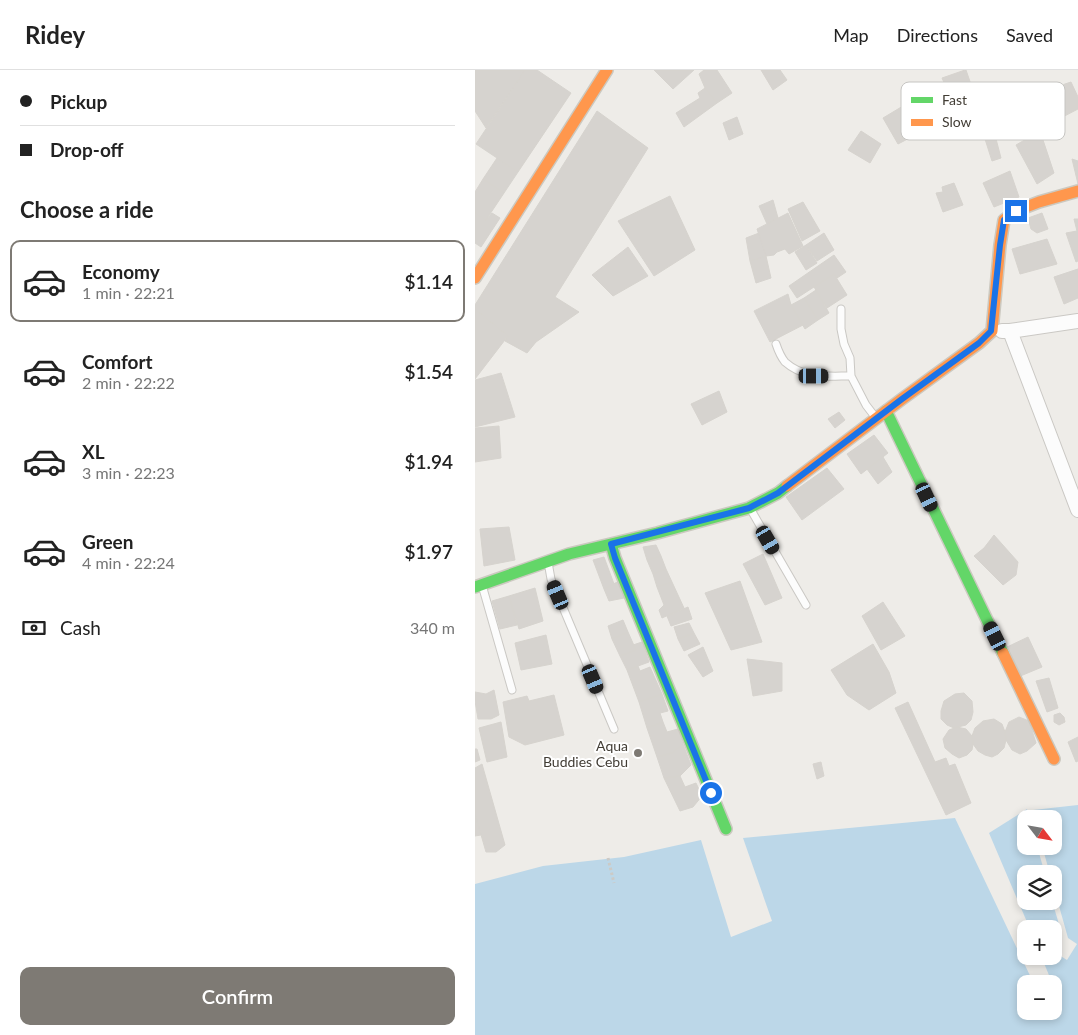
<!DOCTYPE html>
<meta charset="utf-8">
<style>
:root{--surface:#fff;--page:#f6f6f6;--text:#222;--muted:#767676;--line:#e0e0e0;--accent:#7e7a74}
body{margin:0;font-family:Lato,sans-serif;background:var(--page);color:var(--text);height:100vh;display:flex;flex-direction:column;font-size:19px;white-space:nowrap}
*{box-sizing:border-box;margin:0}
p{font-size:16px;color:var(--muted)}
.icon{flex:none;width:28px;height:28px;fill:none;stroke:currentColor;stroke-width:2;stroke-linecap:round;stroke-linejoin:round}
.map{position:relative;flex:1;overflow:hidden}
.panel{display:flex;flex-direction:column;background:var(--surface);width:475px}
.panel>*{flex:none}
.hud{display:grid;align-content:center;height:110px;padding:0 20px;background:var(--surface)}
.needle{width:32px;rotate:121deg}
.fabs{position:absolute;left:542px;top:740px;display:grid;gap:10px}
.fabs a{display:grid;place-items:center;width:45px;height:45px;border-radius:10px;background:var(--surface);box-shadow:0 2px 8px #0003;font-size:25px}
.end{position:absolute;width:22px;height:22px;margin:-11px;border:6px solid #1a73e8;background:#fff;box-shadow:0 0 0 2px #fff}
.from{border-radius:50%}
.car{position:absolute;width:15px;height:30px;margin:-15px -8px;border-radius:6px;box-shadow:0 0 4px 1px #0007;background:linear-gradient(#222 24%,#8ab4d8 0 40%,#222 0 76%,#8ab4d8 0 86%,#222 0)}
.hud b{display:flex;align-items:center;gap:18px;height:48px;font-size:19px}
.hud b+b{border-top:1px solid var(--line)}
.hud i{width:12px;height:12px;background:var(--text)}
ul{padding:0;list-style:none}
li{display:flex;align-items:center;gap:15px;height:82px;margin:0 10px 8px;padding:0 10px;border:2px solid transparent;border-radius:10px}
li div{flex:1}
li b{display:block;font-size:19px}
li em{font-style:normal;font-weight:600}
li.active{border-color:var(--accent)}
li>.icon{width:45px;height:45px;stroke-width:1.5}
h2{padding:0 20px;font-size:22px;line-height:60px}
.pay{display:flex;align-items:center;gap:12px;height:55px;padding:0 20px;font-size:19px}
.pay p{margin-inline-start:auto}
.cta{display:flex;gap:10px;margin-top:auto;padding:10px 20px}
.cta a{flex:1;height:58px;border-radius:10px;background:var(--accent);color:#fff;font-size:20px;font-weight:600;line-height:58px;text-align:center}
header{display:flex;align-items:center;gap:30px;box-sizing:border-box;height:70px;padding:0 25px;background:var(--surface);border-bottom:1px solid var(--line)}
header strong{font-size:24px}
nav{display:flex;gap:28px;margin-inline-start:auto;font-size:18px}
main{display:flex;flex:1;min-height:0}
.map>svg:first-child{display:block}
.water{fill:#bcd7e8}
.building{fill:#d6d3cf;stroke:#d6d3ce}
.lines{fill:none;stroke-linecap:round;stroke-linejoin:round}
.lane-casing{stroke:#cac8c4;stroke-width:9}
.street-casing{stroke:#cac8c4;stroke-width:16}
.fast-casing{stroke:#ccc9c0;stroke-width:14}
.slow-casing{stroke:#ccc9c0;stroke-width:14}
.path{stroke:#cccac6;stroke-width:3;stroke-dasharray:2.5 2.5;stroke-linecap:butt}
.lane{stroke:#fcfcfc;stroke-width:7}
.street{stroke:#fcfcfc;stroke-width:14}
.fast{stroke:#63d668;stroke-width:11}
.slow{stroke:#ff974d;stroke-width:11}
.route{stroke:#1a73e8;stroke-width:6}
.poi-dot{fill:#7e7a74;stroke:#fff;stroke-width:2}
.labels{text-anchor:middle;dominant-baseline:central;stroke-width:4;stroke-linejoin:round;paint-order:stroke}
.poi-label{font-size:14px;fill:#423d35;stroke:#fff;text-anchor:end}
.key{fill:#fff;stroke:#c6c5c2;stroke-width:1}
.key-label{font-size:14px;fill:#423d35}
</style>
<header>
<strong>Ridey</strong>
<nav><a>Map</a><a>Directions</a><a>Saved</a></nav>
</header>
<main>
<section class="panel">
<div class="hud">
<b><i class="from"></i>Pickup</b>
<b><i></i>Drop-off</b>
</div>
<h2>Choose a ride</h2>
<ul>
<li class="active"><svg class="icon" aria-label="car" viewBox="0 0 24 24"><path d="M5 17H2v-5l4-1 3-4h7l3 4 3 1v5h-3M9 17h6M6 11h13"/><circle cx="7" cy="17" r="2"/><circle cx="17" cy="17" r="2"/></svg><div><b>Economy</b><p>1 min · 22:21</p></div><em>$1.14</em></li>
<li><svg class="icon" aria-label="car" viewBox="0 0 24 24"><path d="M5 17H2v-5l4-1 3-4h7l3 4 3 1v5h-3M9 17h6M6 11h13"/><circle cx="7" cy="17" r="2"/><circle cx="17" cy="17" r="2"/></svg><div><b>Comfort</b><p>2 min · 22:22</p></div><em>$1.54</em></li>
<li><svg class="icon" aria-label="car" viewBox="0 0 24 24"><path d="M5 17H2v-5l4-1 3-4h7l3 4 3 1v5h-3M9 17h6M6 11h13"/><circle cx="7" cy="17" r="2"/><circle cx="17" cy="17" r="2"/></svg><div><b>XL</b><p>3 min · 22:23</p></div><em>$1.94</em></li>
<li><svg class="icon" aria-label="car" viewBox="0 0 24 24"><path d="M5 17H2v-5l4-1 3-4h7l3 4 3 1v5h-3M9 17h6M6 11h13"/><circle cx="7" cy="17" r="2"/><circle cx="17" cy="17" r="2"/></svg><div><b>Green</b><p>4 min · 22:24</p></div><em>$1.97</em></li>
</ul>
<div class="pay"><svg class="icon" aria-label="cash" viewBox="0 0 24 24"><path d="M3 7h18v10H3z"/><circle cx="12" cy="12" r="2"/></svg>Cash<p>340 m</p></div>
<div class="cta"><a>Confirm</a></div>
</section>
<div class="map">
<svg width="603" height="965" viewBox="0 0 603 965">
<rect width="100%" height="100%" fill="#eeece8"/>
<path class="water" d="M603,735v230h-603v-151l68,-18 81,-9 77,-17 30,97 41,-16 -29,-83 212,-20 79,166h-8v27h28v-27h-12l9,-4 -10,-24h13v-4l13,8 10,-16 -9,-6 -14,-50v-14h-4l-8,-28h12v-27h-19l-2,-9z
M552,739l2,10h-3v27h11l8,28h-19v27h26l10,33 -8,14v-19h-24l-41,-96z"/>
<path class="building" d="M0,0h50l-39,58 -11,-17z
M50,0h12l34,23 -53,79 -42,-28z
M179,0h40l-21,19z
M229,0h13l15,23 -15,10 -12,-15 -6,-14z
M286,0h19l7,10 -14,10z
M490,0h1l8,23 -21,10 -11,-25z
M596,12l7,15v12l-25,13 -9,-31z
M230,18l12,15 -33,24 -8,-14 24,-15 -2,-5z
M433,33l13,29 -23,12 -15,-26z
M122,41l51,37 -93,149 24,15 -43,30 -9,11 -22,-12 3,-5 -33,-27v-4z
M262,47l6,17 -14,6 -6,-17z
M386,61l20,13 -11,19 -22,-13z
M565,61l14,42 -17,11 -21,-39z
M520,65l6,23 -9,3 -7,-22z
M22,88l21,14 -14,21 -21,-14z
M597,89l6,2v23z
M535,101l9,26 -25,10 -11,-24z
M8,109l21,14 -18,27 -11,-7v-21z
M479,113l9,22 -20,7 -7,-19 7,-1 -1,-5z
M195,126l25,54 -41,26 -36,-55z
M298,130l5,18 -11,6 -8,-18z
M328,132l17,29 -18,10 -14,-32z
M0,143l11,7 6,-7 8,5 -19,29 -6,-4z
M313,143l15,33 -14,8 -4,-5 -8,3 -3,3 -8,1 -9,-27z
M567,143l6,16 -11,4 -6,-4 -3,-11z
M599,149h4v42l-2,1 -10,-29 11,-2z
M284,163l7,23 -16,5 -4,-23z
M349,163l10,17 -17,11 -11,-16z
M572,169l10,25 -37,10 -8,-25z
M331,175l11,18 -11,7 -11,-18z
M153,177l20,29 -35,20 -21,-21z
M359,185l12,17 -9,6 -3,-4 -37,24 -8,-12z
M291,186l5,22 -15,5 -6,-22z
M603,199v29l-14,6 -10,-27z
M359,204l13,21 -20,13 -13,-21z
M341,220l13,23 -11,7 -14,-22z
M313,224l3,11 12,20 -33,17 -16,-31z
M329,228l14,22 -13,9 -14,-24z
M0,239l33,27 -33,43z
M26,303l14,44 -40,10v-47z
M244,321l8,21 -25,13 -11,-21z
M364,342l6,8 -10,8 -7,-9z
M24,356l2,32 -26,4v-34z
M399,365l14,18 -27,21 -14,-20z
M408,387l9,15 -14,12 -11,-15z
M352,398l17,21 -42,31 -16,-23z
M34,457l6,33 -31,6 -4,-37z
M519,465l24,27 -2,13 -13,10 -29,-29 10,-8z
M181,475l5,11 -14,4 -4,-13z
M288,484l19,44 -17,7 -22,-41z
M186,486l5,13 -13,5 -6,-14z
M129,487l10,27 -10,5 -11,-29z
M191,499l6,13 -15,5 -4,-13z
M146,510l8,17 -20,4 -5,-12z
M265,511l22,61 -31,8 -26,-57z
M197,512l12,26 -22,10 -3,-8 5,-5 -7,-18z
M60,518l8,33 -24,8 -10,-33z
M34,526l8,29 -17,4 -8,-28z
M408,532l22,34 -24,14 -19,-34z
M213,537l4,12 -21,7 -4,-10z
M148,550l5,12 -16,7 -4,-13z
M214,553l5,10 -16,6 -4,-12z
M153,562l8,18 -16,6 -8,-17z
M219,563l6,11 -16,7 -6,-12z
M71,565l6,29 -31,6 -6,-27z
M553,567l14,30 -24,10 -13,-29z
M167,572l7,20 -22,8 -7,-14 16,-6 -3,-5z
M398,574l16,28 7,21 -27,17 -22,-15 -16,-25z
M228,577l10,24 -10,6 -15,-22z
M272,589l35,4v28l-29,5z
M163,596l2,5 10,-4 12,27 -23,8 -12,-32z
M574,608l9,30 -11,4 -11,-31z
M19,620l5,25 -8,4h-13l-3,-18v-9l11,2z
M489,623l8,8 1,11 -2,8 -5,5 -12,3 -7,-3 -6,-6v-8l3,-10 11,-7z
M187,624l6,17 -8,2 3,9 -16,6 -8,-26z
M79,625l10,40 -39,10 -16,-8 -6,-35 24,-6 2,5z
M433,632l27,60 11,-4 3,8 6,-2 16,39 -25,12 -51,-107z
M585,643l4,4 1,5 -6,3 -5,-3v-7z
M544,647l10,4 7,22 -9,8 -7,3 -8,-4 -6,-10 -1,-8 4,-10z
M519,649l8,5 3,8 1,8 -2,8 -6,6 -6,3 -7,-2 -7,-4 -5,-7 -1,-8 3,-8 8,-7z
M26,652l6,35 -20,5 -8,-34z
M188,652l4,10 11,-3 5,15 -11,9 -15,4 -10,-29z
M482,657l9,2 6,7 1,8 -1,6 -5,5 -8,3 -7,-4 -7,-6 -2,-9 6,-9z
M603,667v24l-2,1 -8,-20z
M208,674l8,21 -11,11 -16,2 -7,-21 15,-4z
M0,679h2l3,11 -5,2z
M346,692l3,14 -7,3 -4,-15z
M7,694l23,81 -9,7h-10l-11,-38v-46z
M205,706l5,11 11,-4 6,13 -9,11 -13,4 -16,-33z
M0,744l6,21 -6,1z"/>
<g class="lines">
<defs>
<path id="lane" d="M366,239v20l3,15 6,14 1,18
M301,274c2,6 5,13 9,18 19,17 42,14 66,14l15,29 10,13
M276,440l55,95
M73,492l3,17 63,150
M7,515l30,105"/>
<path id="street" d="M527,261h8l68,-10
M535,261l68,179"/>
<path id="fast" d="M411,341l117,242
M136,474l4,14 111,271
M0,517l94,-33 88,-21 92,-25 29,-15 9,-7"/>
<path id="slow" d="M0,208l132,-208
M312,416l115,-87 77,-56 13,-12 8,-86 4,-25 12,-9 23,-9 39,-11
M528,583l51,106"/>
</defs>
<use href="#lane" class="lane-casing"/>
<use href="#street" class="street-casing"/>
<use href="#fast" class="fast-casing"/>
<use href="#slow" class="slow-casing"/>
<path class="path" d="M133,788l6,25"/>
<use href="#lane" class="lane"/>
<use href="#street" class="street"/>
<use href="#fast" class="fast"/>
<use href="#slow" class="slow"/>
</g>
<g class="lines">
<path class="route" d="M236,723l-96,-235 -4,-14 138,-36 29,-15 124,-94 77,-56 12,-12 9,-86 4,-25 12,-9"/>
</g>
<circle class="poi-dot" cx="163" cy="683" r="5"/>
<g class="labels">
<g class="poi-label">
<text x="153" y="675">Aqua<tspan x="153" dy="16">Buddies Cebu</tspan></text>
</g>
</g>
<rect x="426" y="12" width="164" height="58" rx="8" class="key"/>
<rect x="436" y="27" width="22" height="6" fill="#63d668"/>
<rect x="436" y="49" width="22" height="7" fill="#ff974d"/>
<g class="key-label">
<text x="467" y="35">Fast</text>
<text x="467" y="57">Slow</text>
</g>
</svg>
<div class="fabs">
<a><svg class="needle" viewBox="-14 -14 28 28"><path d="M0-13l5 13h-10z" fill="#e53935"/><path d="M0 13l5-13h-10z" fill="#767676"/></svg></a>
<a><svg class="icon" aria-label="layers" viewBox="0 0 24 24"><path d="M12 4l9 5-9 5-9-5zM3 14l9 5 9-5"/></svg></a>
<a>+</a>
<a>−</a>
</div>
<i class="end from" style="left:236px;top:723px"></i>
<i class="end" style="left:541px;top:141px"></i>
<i class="car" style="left:339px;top:306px;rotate:90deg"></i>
<i class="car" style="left:452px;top:427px;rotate:155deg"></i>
<i class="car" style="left:293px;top:470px;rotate:150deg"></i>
<i class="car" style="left:83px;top:525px;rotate:337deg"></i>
<i class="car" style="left:520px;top:566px;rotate:334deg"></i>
<i class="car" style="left:118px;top:609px;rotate:157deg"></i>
</div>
</main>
